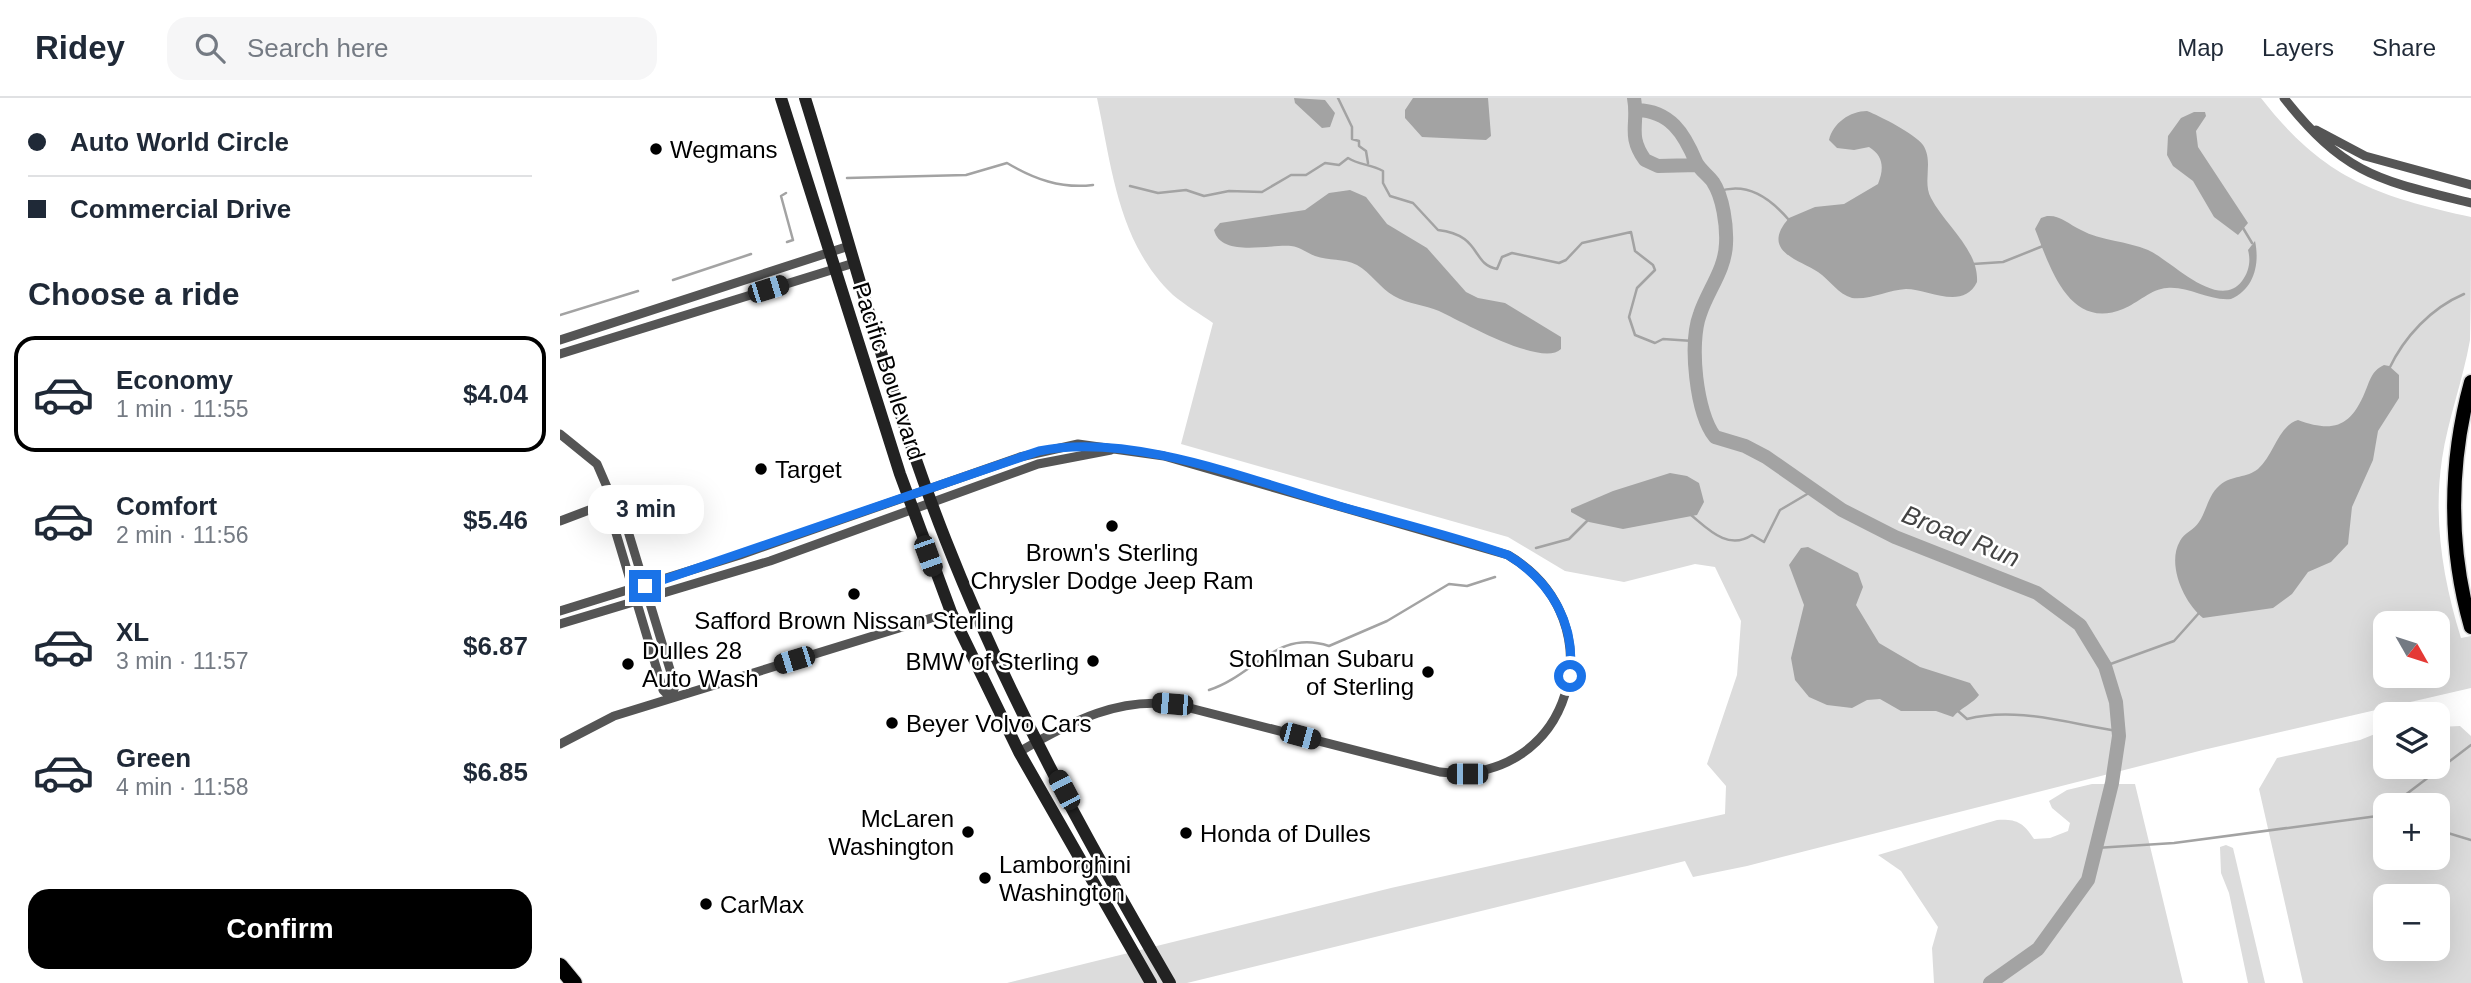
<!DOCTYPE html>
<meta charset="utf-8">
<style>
:root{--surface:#fff;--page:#f6f6f7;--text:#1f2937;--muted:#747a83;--line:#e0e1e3;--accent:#000}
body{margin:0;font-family:Arial,sans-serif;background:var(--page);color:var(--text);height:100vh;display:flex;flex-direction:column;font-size:26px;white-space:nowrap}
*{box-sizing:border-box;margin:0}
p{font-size:23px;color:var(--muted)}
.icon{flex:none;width:38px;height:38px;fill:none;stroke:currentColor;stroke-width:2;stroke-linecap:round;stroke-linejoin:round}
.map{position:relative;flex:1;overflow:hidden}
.panel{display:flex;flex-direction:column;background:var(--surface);width:560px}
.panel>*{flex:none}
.guide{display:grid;align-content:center;height:154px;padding:0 28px;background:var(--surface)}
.needle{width:46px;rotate:129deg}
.buttons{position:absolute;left:1813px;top:513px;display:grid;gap:14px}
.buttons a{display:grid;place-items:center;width:77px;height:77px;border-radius:14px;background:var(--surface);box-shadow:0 7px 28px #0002;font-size:35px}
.end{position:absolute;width:32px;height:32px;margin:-16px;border:9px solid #1a73e8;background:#fff;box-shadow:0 0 0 4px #fff}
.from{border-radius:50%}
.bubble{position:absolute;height:49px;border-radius:21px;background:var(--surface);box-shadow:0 7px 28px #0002;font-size:23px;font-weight:800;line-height:49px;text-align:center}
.car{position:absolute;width:21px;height:42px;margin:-21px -10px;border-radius:9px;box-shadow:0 0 5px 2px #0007;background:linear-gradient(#222 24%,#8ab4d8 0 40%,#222 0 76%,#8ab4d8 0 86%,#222 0)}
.guide b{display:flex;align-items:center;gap:24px;height:66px;font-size:26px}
.guide b+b{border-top:2px solid var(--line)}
.guide i{width:18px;height:18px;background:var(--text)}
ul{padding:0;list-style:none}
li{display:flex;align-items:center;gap:21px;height:116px;margin:0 14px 10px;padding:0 14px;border:4px solid transparent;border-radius:21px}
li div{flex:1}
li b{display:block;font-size:26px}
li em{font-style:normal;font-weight:800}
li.active{border-color:var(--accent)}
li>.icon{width:63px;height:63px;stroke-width:1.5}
h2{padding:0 28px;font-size:32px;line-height:84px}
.action{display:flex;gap:14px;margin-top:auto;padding:14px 28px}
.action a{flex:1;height:80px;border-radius:21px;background:var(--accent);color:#fff;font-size:28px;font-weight:800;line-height:80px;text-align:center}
header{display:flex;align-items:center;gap:42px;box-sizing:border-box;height:98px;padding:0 35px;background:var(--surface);border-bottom:2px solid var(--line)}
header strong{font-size:33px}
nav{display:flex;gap:38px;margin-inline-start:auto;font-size:24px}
.search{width:490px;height:63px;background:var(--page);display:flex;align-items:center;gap:18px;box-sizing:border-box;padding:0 24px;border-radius:21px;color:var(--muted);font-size:26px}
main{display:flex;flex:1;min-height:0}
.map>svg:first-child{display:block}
.green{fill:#dcdcdc;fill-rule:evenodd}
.water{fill:#a3a3a3}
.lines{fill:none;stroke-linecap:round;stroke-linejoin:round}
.stream{stroke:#a3a3a3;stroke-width:2.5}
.river{stroke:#a3a3a3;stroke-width:14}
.primary-casing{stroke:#dbdbdb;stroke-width:17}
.motorway-casing{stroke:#dbdbdb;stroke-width:18}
.minor{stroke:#555;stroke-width:9}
.secondary{stroke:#222;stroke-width:12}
.primary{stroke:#000;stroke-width:14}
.motorway{stroke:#000;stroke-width:16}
.route{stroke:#1a73e8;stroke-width:9}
.poi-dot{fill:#000;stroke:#fff;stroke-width:2.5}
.labels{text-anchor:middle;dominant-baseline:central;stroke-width:5;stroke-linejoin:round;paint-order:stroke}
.poi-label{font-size:24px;fill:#000;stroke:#fff;text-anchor:start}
.street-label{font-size:24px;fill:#000;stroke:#fff}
.water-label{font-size:26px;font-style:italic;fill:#444;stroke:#fff}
</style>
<header>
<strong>Ridey</strong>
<div class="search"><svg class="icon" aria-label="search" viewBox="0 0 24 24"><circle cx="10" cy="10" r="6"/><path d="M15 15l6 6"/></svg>Search here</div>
<nav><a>Map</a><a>Layers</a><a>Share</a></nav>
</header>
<main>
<section class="panel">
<div class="guide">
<b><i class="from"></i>Auto World Circle</b>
<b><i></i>Commercial Drive</b>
</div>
<h2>Choose a ride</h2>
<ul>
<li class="active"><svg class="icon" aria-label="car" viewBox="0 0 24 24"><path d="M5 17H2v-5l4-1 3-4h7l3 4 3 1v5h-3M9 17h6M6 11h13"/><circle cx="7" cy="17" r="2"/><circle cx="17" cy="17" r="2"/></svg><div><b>Economy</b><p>1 min · 11:55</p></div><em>$4.04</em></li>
<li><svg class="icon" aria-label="car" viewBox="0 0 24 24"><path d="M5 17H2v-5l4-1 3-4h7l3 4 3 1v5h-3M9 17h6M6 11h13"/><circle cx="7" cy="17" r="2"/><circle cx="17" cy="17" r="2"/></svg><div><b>Comfort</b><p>2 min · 11:56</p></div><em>$5.46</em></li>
<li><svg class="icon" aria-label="car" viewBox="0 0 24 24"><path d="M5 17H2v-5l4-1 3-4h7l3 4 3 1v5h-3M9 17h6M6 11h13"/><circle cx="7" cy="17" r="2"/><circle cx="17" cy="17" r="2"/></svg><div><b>XL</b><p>3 min · 11:57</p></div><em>$6.87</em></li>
<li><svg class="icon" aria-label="car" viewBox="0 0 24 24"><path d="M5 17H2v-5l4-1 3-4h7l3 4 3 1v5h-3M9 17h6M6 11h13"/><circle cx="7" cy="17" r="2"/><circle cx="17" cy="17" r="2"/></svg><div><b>Green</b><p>4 min · 11:58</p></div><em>$6.85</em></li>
</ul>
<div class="action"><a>Confirm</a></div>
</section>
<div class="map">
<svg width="1911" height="885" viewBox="0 0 1911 885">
<rect width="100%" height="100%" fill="#fff"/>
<path class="green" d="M537,0h1164c62,80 115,98 210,119 0,34 0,92 -1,123 -7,40 -22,79 -28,119 -9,61 1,121 19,179l10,-2v52l-268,62 -456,116 -54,11 -8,-16 -498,122h-180l384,-95 334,-74 1,-28 -19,-22 30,-89 4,-54 -26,-54 -20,-3 -71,18 -59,-11 -57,-34 -327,-93 32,-121c-13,-9 -28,-18 -40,-28 -55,-52 -61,-127 -76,-197zM1825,525h53v53h-53z
M1900,628l11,10v247h-168l-44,-194 18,-31 83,-18 25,-10v36h53v-39zM1878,707v53h-53v-53zM1878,798v52h-53v-52z
M1532,686h43l48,199h-249l-2,-35 6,-21 -37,-56 -23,-16 119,-35c19,-1 26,2 37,19l16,-1 18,-7 2,-8 -18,-15 -3,-7 18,-11z
M1666,747l7,3 32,135h-17l-19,-90 -8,-20 -1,-26z"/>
<path class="water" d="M734,0l31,2 10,13 -5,14 -8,1 -27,-25z
M853,0h75l3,38 -5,4 -64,-3 -17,-19v-8z
M1307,13c13,5 48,23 56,34 11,17 -1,36 8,53 14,27 48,52 46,84 -14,29 -49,7 -71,7 -18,1 -35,11 -54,9 -14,-4 -22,-18 -34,-26 -20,-13 -58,-21 -29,-54l26,-11 29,-3 34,-20c6,-15 6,-28 -9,-37l-15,3 -17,-2 -8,-8c4,-17 21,-29 38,-29z
M1634,14h11l1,4 -10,15 2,16 50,76 -10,12 -24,-18 -21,-36 -20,-15 -6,-11 1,-19 13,-18z
M790,92l16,7 21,27 40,24 39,44 12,6 27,5 56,34v12c-19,19 -100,-28 -122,-38 -14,-6 -31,-7 -45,-15 -14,-8 -23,-23 -37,-31 -14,-7 -28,-4 -42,-9 -8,-3 -15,-9 -24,-10 -21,-2 -70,12 -77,-16l6,-7 85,-13 24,-17z
M1487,118c14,-1 21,8 34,14 20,11 46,11 67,20 23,10 70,62 94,31 7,-9 9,-20 6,-31l7,-9c5,23 -1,48 -24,58 -23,2 -42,-13 -64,-11 -16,1 -29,15 -44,21 -54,22 -73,-42 -88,-80l6,-11z
M1824,267l5,1 10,9v23l-21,33 -5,29 -21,47 -4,37 -17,18 -23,10 -16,22 -19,14 -70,10c-18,-14 -37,-53 -23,-77 4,-8 14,-11 19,-19 8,-12 9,-27 21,-37 12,-10 27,-7 38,-16 16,-14 20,-43 40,-49 33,12 52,9 67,-28 5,-11 6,-21 19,-27z
M1110,375l17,3 12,7 5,19 -7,13 -74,14 -34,-7 -18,-10v-3l42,-18z
M1248,449l50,26 5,14 -7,18 23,38 41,24 50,16 9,12c-5,8 -19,13 -26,22l-17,-6h-35l-21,-12 -13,1 -15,8 -25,-3 -18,-8 -14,-17 -4,-22 13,-53 -15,-40 12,-17z"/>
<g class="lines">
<path class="stream" d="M778,0l14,29v12l7,2v5l7,5 2,12
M287,80l119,-3 41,-12c27,16 54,26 86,22
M570,88l28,7 28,-3 18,6 25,-5 33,1 29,-17h15l19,-12 14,2 9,-7c11,7 22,6 35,13v12l7,13 23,7 25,27c44,5 33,34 59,39l5,-12 10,-4 47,10 7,-3 16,-17 49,-11 4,19 18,14 2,5 -18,18 -8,29 6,18 20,8 8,-4 30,2
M1157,94c30,-11 53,6 72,28
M226,95l-5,3 12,44 -6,2
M1683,130l9,15
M1413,166l30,-2 40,-16
M113,182l78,-26
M0,217l78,-24
M1829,271c15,-32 42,-61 75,-75
M1131,417c17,14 37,36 61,20l12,7 16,-32 34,-20
M976,450l33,-9 20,-20
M1545,568l69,-25 25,-28
M649,592c46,-15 67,-61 120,-44l58,-25 62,-37 18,2 28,-9
M1398,613l9,8c49,-13 103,5 151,12
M1832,707l79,-60
M1878,732l33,10
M1536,750l78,-5 211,-28"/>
<path class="river" d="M1074,0c5,26 -7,37 11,62l13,6 39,-1
M1077,12c33,1 47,23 59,52 3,7 12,13 17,20 10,15 14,44 13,62 -1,26 -18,46 -26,70 -11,29 -4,99 15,123l30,9 21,11 76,53 53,27 142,56 43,32 25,41 11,36 3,34 -7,47 -24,97 -50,69 -48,34"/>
<defs>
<path id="primary" d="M1911,284c-22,80 -23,165 0,245"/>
<path id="motorway" d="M0,868l14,17"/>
</defs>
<use href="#primary" class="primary-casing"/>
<use href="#motorway" class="motorway-casing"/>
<path class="minor" d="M1724,0c62,78 95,82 187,105
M1756,32l49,26 106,29
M0,242l289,-94
M0,256l294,-91
M0,336l37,30 16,37 8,7 54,178 -4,12 -8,-8 -53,-177 3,-12
M0,423l53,-20
M0,513l180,-56 280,-98 58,-13 86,12 344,99c112,66 63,232 -68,217l-258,-66c-60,-12 -112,16 -163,46
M0,526l210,-63 268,-97 73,-14
M0,646l54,-28 337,-104"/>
<path class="secondary" d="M221,0l119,376 51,138 68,140 132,231
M245,0c46,147 84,299 141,443 60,153 141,300 224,442"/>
<use href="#primary" class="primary"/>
<use href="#motorway" class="motorway"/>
</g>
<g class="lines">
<path class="route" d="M85,488l394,-135c93,-19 210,29 300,55 56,16 114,30 169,49 44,27 68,70 62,121"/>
</g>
<g class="poi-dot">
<circle cx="96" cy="51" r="7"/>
<circle cx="201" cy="371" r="7"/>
<circle cx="552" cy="428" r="7"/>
<circle cx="294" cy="496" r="7"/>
<circle cx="533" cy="563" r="7"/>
<circle cx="68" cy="566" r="7"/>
<circle cx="868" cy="574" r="7"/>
<circle cx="332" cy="625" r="7"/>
<circle cx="408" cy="734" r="7"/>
<circle cx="626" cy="735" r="7"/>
<circle cx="425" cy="780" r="7"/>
<circle cx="146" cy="806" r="7"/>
</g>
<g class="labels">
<g class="poi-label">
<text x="110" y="51">Wegmans</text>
<text x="215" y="371">Target</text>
<text x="552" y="454" text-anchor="middle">Brown's Sterling<tspan x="552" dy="28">Chrysler Dodge Jeep Ram</tspan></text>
<text x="294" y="522" text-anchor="middle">Safford Brown Nissan Sterling</text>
<text x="82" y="552">Dulles 28<tspan x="82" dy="28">Auto Wash</tspan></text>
<text x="854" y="560" text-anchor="end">Stohlman Subaru<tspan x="854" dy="28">of Sterling</tspan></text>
<text x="519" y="563" text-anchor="end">BMW of Sterling</text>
<text x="346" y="625">Beyer Volvo Cars</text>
<text x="394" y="720" text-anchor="end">McLaren<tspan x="394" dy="28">Washington</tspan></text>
<text x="640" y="735">Honda of Dulles</text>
<text x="439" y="766">Lamborghini<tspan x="439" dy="28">Washington</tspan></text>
<text x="160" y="806">CarMax</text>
</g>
<g class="street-label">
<text transform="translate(329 273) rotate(72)">Pacific Boulevard</text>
</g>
<g class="water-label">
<text transform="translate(1401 438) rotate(22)">Broad Run</text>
</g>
</g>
</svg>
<div class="buttons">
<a><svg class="needle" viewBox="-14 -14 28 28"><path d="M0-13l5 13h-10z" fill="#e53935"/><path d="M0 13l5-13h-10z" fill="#747a83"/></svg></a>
<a><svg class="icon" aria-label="layers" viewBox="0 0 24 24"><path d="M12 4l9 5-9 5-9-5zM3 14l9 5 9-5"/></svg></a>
<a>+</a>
<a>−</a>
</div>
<i class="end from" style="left:1010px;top:578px"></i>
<i class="end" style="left:85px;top:488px"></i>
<div class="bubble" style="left:28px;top:387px;width:116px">3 min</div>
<i class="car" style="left:208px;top:191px;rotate:73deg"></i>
<i class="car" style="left:368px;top:458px;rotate:160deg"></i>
<i class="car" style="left:234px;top:562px;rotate:253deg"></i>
<i class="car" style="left:612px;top:606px;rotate:275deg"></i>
<i class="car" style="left:740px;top:638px;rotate:105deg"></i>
<i class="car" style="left:907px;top:676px;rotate:270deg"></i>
<i class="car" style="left:504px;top:692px;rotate:332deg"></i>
</div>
</main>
